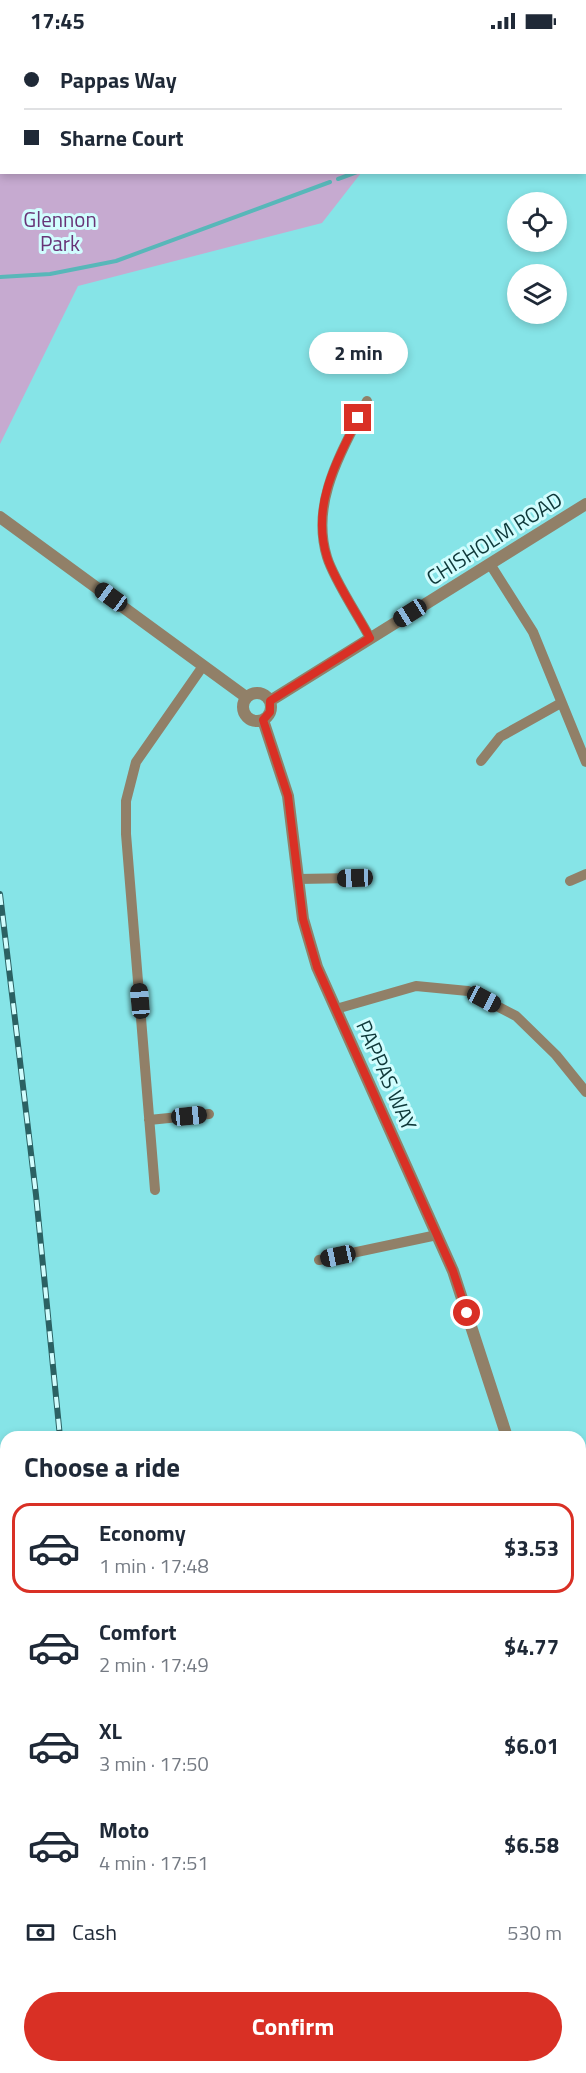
<!DOCTYPE html>
<meta charset="utf-8">
<style>
:root{--surface:#fff;--page:#f6f6f7;--text:#1f2937;--muted:#747a83;--line:#e0e1e3;--accent:#d93025}
body{margin:0;font-family:"Titillium Web",sans-serif;background:var(--page);color:var(--text);height:100vh;display:flex;flex-direction:column;font-size:22px;white-space:nowrap}
*{box-sizing:border-box;margin:0}
p{font-size:20px;color:var(--muted)}
.icon{flex:none;width:33px;height:33px;fill:none;stroke:currentColor;stroke-width:2;stroke-linecap:round;stroke-linejoin:round}
.map{position:relative;flex:1;overflow:hidden}
.panel{position:absolute;left:0px;top:1389px;width:586px;height:642px;display:flex;flex-direction:column;background:var(--surface);border-radius:18px 18px 0 0;box-shadow:0 3px 9px #0003}
.panel>*{flex:none}
.top-card{position:absolute;left:0px;top:0px;width:586px;height:132px;box-shadow:0 3px 9px #0003;display:grid;align-content:center;height:132px;padding:0 24px;background:var(--surface)}
.controls{position:absolute;left:507px;top:150px;display:grid;gap:12px}
.controls a{display:grid;place-items:center;width:60px;height:60px;border-radius:50%;background:var(--surface);box-shadow:0 3px 9px #0003;font-size:30px}
.end{position:absolute;width:27px;height:27px;margin:-14px;border:8px solid #d93025;background:#fff;box-shadow:0 0 0 3px #fff}
.from{border-radius:50%}
.bubble{position:absolute;height:42px;border-radius:21px;background:var(--surface);box-shadow:0 3px 9px #0003;font-size:20px;font-weight:700;line-height:42px;text-align:center}
.car{position:absolute;width:18px;height:36px;margin:-18px -9px;border-radius:8px;box-shadow:0 0 4px 2px #0007;background:linear-gradient(#222 24%,#8ab4d8 0 40%,#222 0 76%,#8ab4d8 0 86%,#222 0)}
.top-card b{display:flex;align-items:center;gap:21px;height:57px;font-size:22px}
.top-card b+b{border-top:2px solid var(--line)}
.top-card i{width:15px;height:15px;background:var(--text)}
ul{padding:0;list-style:none}
li{display:flex;align-items:center;gap:18px;height:90px;margin:0 12px 9px;padding:0 12px;border:3px solid transparent;border-radius:18px}
li div{flex:1}
li b{display:block;font-size:22px}
li em{font-style:normal;font-weight:700}
li.selected{border-color:var(--accent)}
li>.icon{width:54px;height:54px;stroke-width:1.5}
h2{padding:0 24px;font-size:27px;line-height:72px}
.pay{display:flex;align-items:center;gap:15px;height:66px;padding:0 24px;font-size:22px}
.pay p{margin-inline-start:auto}
.action{display:flex;gap:12px;margin-top:auto;padding:12px 24px}
.action a{flex:1;height:69px;border-radius:36px;background:var(--accent);color:#fff;font-size:24px;font-weight:700;line-height:69px;text-align:center}
.status{display:flex;justify-content:space-between;align-items:center;height:42px;padding:0 30px;background:var(--surface);direction:ltr}
.status svg{height:16px;fill:currentColor}
.map>svg:first-child{display:block}
.green{fill:#c6aad0}
.lines{fill:none;stroke-linecap:round;stroke-linejoin:round}
.stream{stroke:#58b7b9;stroke-width:4}
.minor{stroke:#918068;stroke-width:10}
.tertiary{stroke:#918068;stroke-width:12}
.rail-casing{stroke:#2b6163;stroke-width:6}
.rail{stroke:#d1fdfe;stroke-width:4;stroke-dasharray:11;stroke-linecap:butt}
.route{stroke:#d93025;stroke-width:8}
.labels{text-anchor:middle;dominant-baseline:central;stroke-width:6;stroke-linejoin:round;paint-order:stroke}
.park-label{font-size:21px;fill:#683477;stroke:#d1fdfe}
.street-label{font-size:21px;fill:#0e3839;stroke:#d1fdfe}
</style>
<div class="status"><b>17:45</b><svg viewBox="0 0 49 12"><path d="M0 12V9h3v3zM5 12V6h3v6zM10 12V3h3v9zM15 12V0h3v12zM26 1h20v11H26zM47 4h2v5h-2z"/></svg></div>
<div class="map">
<svg width="586" height="2031" viewBox="0 0 586 2031">
<rect width="100%" height="100%" fill="#86e4e7"/>
<path class="green" d="M0,0h442l-440,2v128l359,1 -39,50 -244,63 -78,158z"/>
<g class="lines">
<path class="stream" d="M502,2v-2
M338,137l19,-7
M0,235l50,-3 66,-13 214,-79"/>
<path class="minor" d="M367,359c-24,49 -57,100 -40,156 7,23 31,58 43,81
M490,522l43,68 53,130
M481,719l19,-24 61,-34
M298,837l57,-1
M570,839l16,-7
M336,967l80,-23 52,5 48,25 40,39 30,37
M149,1078l60,-6
M155,1148l-29,-356v-33l10,-39 67,-96
M319,1218l118,-25
M278,1395h17
M580,1492l6,-2"/>
<path class="tertiary" d="M0,475l246,180
M243 665a14 14 0 1 1 28 0a14 14 0 1 1-28 0Z
M270,659l316,-197
M263,678l25,76 15,123 14,48 136,304 54,166
M580,1631l6,35
M580,1849l6,-30
M552,2025l17,6
M580,2025l6,3
M507,2031l3,-6
M524,2031l4,-6"/>
<defs>
<path id="rail" d="M0,852l36,301 24,242
M42,2031l1,-6"/>
</defs>
<use href="#rail" class="rail-casing"/>
<use href="#rail" class="rail"/>
</g>
<g class="lines">
<path class="route" d="M358,376c-22,45 -47,88 -31,139 7,23 31,58 43,81l-100,63v11l-7,8 25,76 15,123 14,48 136,304 14,42"/>
</g>
<g class="labels">
<g class="park-label">
<text x="60" y="177">Glennon<tspan x="60" dy="24">Park</tspan></text>
</g>
<g class="street-label">
<text transform="translate(494 496) rotate(-32)">CHISHOLM ROAD</text>
<text transform="translate(387 1033) rotate(66)">PAPPAS WAY</text>
</g>
</g>
</svg>
<div class="controls">
<a><svg class="icon" aria-label="locate" viewBox="0 0 24 24"><circle cx="12" cy="12" r="6"/><path d="M12 2v4M12 18v4M2 12h4M18 12h4"/></svg></a>
<a><svg class="icon" aria-label="layers" viewBox="0 0 24 24"><path d="M12 4l9 5-9 5-9-5zM3 14l9 5 9-5"/></svg></a>
</div>
<i class="end from" style="left:467px;top:1271px"></i>
<i class="end" style="left:358px;top:376px"></i>
<div class="bubble" style="left:309px;top:290px;width:99px">2 min</div>
<i class="car" style="left:111px;top:555px;rotate:306deg"></i>
<i class="car" style="left:410px;top:571px;rotate:238deg"></i>
<i class="car" style="left:355px;top:836px;rotate:268deg"></i>
<i class="car" style="left:484px;top:957px;rotate:118deg"></i>
<i class="car" style="left:140px;top:959px;rotate:355deg"></i>
<i class="car" style="left:189px;top:1074px;rotate:84deg"></i>
<i class="car" style="left:338px;top:1214px;rotate:258deg"></i>
<div class="top-card">
<b><i class="from"></i>Pappas Way</b>
<b><i></i>Sharne Court</b>
</div>
<section class="panel">
<h2>Choose a ride</h2>
<ul>
<li class="selected"><svg class="icon" aria-label="car" viewBox="0 0 24 24"><path d="M5 17H2v-5l4-1 3-4h7l3 4 3 1v5h-3M9 17h6M6 11h13"/><circle cx="7" cy="17" r="2"/><circle cx="17" cy="17" r="2"/></svg><div><b>Economy</b><p>1 min · 17:48</p></div><em>$3.53</em></li>
<li><svg class="icon" aria-label="car" viewBox="0 0 24 24"><path d="M5 17H2v-5l4-1 3-4h7l3 4 3 1v5h-3M9 17h6M6 11h13"/><circle cx="7" cy="17" r="2"/><circle cx="17" cy="17" r="2"/></svg><div><b>Comfort</b><p>2 min · 17:49</p></div><em>$4.77</em></li>
<li><svg class="icon" aria-label="car" viewBox="0 0 24 24"><path d="M5 17H2v-5l4-1 3-4h7l3 4 3 1v5h-3M9 17h6M6 11h13"/><circle cx="7" cy="17" r="2"/><circle cx="17" cy="17" r="2"/></svg><div><b>XL</b><p>3 min · 17:50</p></div><em>$6.01</em></li>
<li><svg class="icon" aria-label="car" viewBox="0 0 24 24"><path d="M5 17H2v-5l4-1 3-4h7l3 4 3 1v5h-3M9 17h6M6 11h13"/><circle cx="7" cy="17" r="2"/><circle cx="17" cy="17" r="2"/></svg><div><b>Moto</b><p>4 min · 17:51</p></div><em>$6.58</em></li>
</ul>
<div class="pay"><svg class="icon" aria-label="cash" viewBox="0 0 24 24"><path d="M3 7h18v10H3z"/><circle cx="12" cy="12" r="2"/></svg>Cash<p>530 m</p></div>
<div class="action"><a>Confirm</a></div>
</section>
</div>
